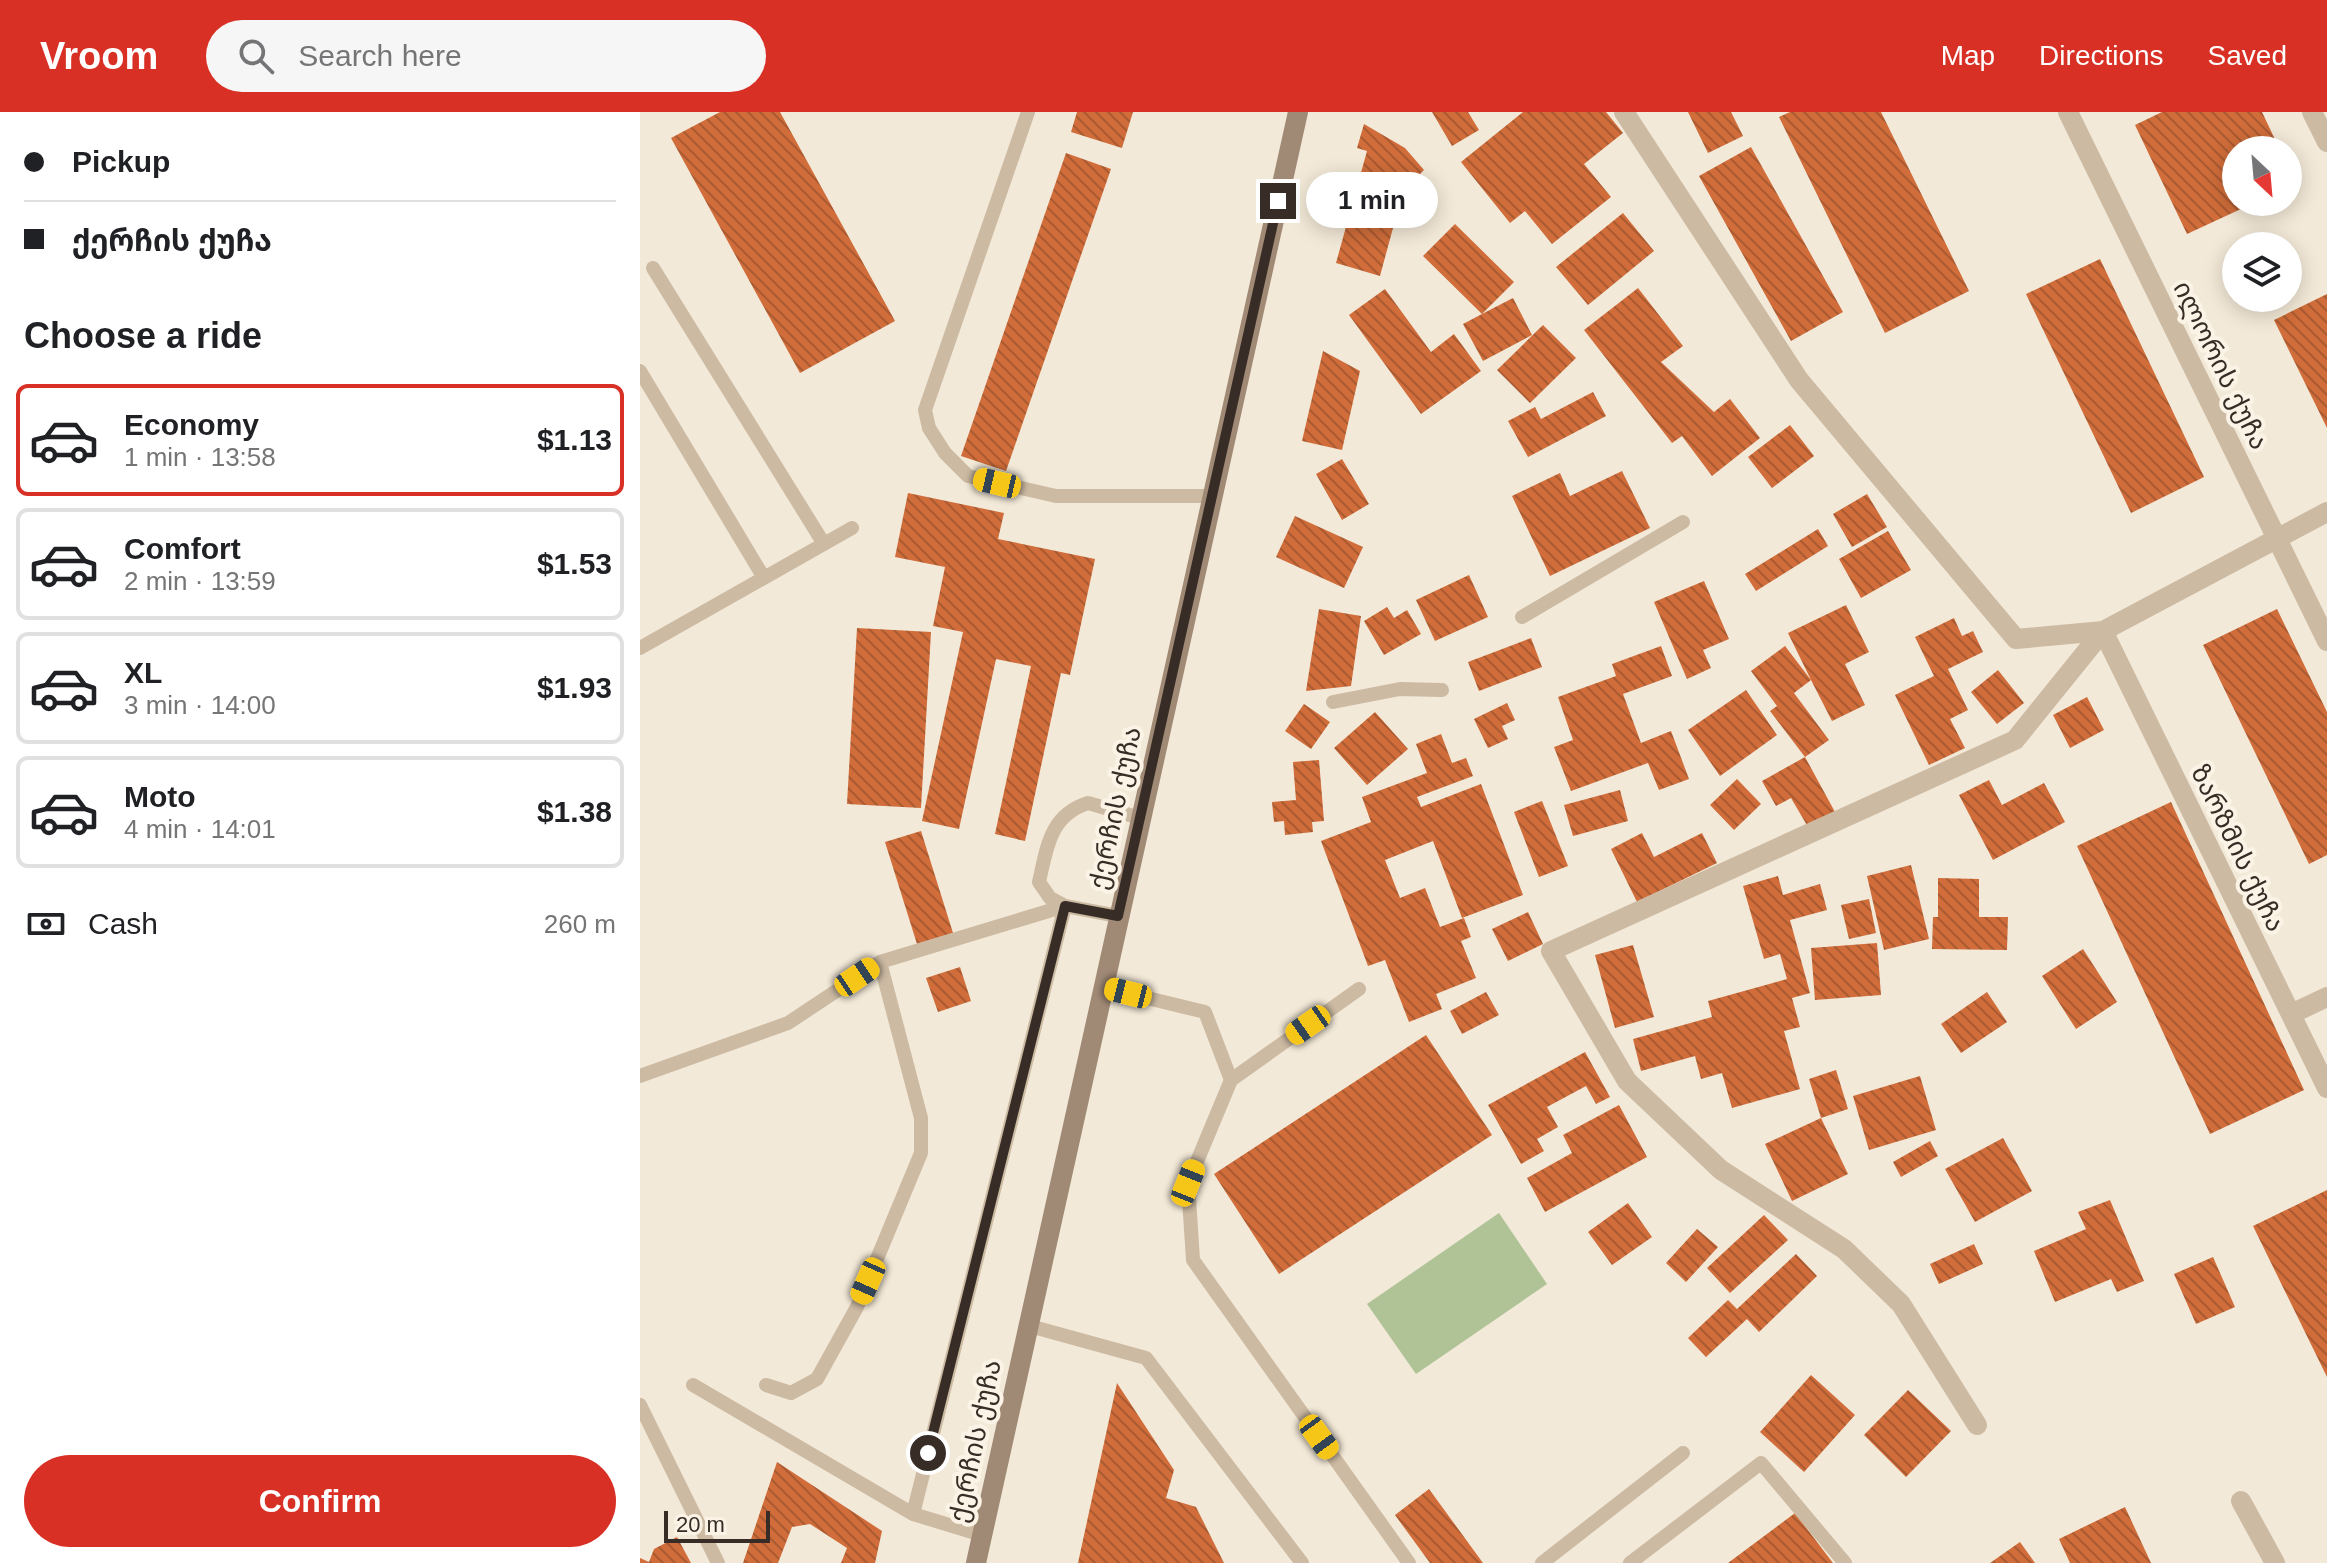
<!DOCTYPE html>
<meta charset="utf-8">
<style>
:root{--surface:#fff;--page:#f6f6f6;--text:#202124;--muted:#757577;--line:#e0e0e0;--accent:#d93025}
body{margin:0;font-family:Arial,"Noto Sans Georgian",sans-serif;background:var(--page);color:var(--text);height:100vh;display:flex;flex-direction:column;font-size:30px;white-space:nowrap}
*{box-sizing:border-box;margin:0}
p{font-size:26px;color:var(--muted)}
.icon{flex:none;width:44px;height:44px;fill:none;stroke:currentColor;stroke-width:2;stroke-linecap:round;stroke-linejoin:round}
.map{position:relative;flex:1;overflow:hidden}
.side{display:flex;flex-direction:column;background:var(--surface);width:640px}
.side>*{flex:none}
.top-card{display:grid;align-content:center;height:176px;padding:0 24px;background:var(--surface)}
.needle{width:52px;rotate:154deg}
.tools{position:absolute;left:1582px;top:24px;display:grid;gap:16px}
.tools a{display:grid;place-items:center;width:80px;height:80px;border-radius:50%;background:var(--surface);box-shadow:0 4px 20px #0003;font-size:40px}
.scale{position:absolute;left:24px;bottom:20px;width:106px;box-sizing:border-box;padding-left:8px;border:4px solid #372d26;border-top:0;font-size:22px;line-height:28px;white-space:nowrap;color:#372d26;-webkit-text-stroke:6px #fbf3e5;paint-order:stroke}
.end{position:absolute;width:36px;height:36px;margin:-18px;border:10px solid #372d26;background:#fff;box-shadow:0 0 0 4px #fff}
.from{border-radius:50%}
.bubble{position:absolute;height:56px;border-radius:28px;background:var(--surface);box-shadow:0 4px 20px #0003;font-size:26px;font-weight:700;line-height:56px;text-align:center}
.car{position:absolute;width:24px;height:48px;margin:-24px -12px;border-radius:10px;box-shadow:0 0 6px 2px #0007;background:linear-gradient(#f5c518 24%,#345 0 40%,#f5c518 0 76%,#345 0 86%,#f5c518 0)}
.top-card b{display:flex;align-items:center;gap:28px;height:76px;font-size:30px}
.top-card b+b{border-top:2px solid var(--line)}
.top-card i{width:20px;height:20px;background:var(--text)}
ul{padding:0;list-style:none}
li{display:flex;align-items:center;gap:24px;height:112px;margin:0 16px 12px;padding:0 8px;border:4px solid var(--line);border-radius:12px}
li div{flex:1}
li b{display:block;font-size:30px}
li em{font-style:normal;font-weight:700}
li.current{border-color:var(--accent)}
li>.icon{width:72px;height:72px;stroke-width:1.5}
h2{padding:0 24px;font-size:36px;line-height:96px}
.pay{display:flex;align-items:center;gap:20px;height:88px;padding:0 24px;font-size:30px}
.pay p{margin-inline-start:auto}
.primary-button{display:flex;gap:16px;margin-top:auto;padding:16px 24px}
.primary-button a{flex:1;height:92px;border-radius:48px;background:var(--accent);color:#fff;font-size:32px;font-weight:700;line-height:92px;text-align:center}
header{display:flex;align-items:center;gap:48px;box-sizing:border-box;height:112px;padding:0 40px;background:var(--accent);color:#fff}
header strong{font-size:38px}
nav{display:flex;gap:44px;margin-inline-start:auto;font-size:28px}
.search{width:560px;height:72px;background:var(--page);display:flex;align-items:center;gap:20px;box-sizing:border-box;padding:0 28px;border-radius:44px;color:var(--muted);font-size:30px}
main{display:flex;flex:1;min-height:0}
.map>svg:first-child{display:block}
.pitch{fill:#b0c397}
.building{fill:url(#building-back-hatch)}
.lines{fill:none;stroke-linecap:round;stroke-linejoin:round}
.lane{stroke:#ccbaa3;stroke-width:14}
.street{stroke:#ccbaa3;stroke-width:20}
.secondary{stroke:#a08975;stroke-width:20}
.route{stroke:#372d26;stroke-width:10}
.labels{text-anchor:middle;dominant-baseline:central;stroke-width:8;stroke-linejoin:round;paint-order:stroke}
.street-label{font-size:26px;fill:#372d26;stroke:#fbf3e5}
</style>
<header>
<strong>Vroom</strong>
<div class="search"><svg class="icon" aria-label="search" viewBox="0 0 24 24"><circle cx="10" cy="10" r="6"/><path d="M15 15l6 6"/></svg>Search here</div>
<nav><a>Map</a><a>Directions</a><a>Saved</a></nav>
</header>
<main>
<section class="side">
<div class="top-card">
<b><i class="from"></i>Pickup</b>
<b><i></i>ქერჩის ქუჩა</b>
</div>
<h2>Choose a ride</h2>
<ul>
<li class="current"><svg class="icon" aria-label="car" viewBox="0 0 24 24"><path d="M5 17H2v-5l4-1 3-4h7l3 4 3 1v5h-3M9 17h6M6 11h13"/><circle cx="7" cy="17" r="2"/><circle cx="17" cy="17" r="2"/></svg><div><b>Economy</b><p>1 min · 13:58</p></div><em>$1.13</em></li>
<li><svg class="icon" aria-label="car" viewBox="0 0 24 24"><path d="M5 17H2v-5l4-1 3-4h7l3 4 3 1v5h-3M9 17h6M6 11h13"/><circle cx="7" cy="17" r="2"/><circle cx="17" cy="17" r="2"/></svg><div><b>Comfort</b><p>2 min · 13:59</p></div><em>$1.53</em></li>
<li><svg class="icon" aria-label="car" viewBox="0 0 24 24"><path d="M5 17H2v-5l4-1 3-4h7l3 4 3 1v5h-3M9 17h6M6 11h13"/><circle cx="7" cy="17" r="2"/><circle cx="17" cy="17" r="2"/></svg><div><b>XL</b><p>3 min · 14:00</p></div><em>$1.93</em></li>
<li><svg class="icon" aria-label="car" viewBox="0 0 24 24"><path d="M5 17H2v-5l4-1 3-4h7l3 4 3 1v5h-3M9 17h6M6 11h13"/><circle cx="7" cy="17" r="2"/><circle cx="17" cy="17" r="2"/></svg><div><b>Moto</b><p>4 min · 14:01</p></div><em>$1.38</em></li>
</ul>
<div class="pay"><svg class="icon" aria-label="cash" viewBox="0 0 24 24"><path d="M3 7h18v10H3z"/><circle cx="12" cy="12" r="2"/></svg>Cash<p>260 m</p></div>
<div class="primary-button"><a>Confirm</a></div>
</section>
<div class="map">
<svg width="1687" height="1451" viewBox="0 0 1687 1451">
<defs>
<pattern id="building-back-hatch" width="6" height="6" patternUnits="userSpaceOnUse" patternTransform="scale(2)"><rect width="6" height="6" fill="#d06d3a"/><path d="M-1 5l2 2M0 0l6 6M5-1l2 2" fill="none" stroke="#aa5a31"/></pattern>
</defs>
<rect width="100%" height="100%" fill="#f3e9d8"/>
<path class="pitch" d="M859,1101l48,71 -131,90 -49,-70z"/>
<path class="building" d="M80,0h60l115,209 -95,52 -129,-235z
M437,0h56l-11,36 -51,-16z
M792,0h36l11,18 -27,16z
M883,0h83l17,21 -39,31 27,33 -59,47 -27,-33 -15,12 -49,-61z
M1048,0h43l12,24 -35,17z
M1150,0h91l88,179 -84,42 -106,-216z
M1522,0h100l18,38h-44v52h20l-69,32 -52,-109z
M724,12l41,24 19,22 -21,21 -23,85 -44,-13 31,-112 -10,-3z
M1111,35l92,165 -52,29 -92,-165z
M426,41l45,16 -105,302 -45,-15z
M983,101l31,38 -66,54 -32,-38z
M815,112l59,58 -32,32 31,-16 19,37 -49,26 -20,-37 19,-10 -59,-58z
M1460,147l104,218 -73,36 -105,-219z
M998,176l45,58 -22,16 53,50 16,-13 30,39 -48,38 -30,-40 -10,7 -88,-113z
M745,177l46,63 23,-18 27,37 -60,43 -72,-99z
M1687,182v134l-53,-108z
M903,213l33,33 -46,45 -33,-33z
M683,239l37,20 -18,79 -40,-9z
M953,280l13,24 -78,41 -20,-36 27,-14 6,12z
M1150,313l24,31 -42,32 -24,-31z
M702,347l27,45 -27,16 -26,-46z
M982,359l28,57 -100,48 -38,-80 48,-23 10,23z
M268,381l96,20 -6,26 97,20 -25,116 -9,-2 -36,168 -30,-7 36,-168 -35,-7 -37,170 -37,-8 41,-189 -30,-6 12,-59 -50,-10z
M1227,382l20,33 -35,20 -19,-33z
M655,404l68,31 -19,41 -68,-31z
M1178,417l10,17 -72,45 -11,-17z
M1248,419l23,39 -50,28 -22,-39z
M829,463l19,42 -53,24 -19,-41z
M1064,469l25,58 -26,11 8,18 -24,11 -33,-77z
M1206,493l23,47 -24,12 20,41 -33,16 -21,-41 -17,13 35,47 -24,17 30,55 -27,15 -17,-29 -15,8 -14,-25 43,-24 -35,-46 7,-5 -26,-35 34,-25 26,34 -23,-47z
M747,495l7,11 13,-8 14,24 -37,21 -20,-34z
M679,497l42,7 -10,70 -45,5z
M1637,497l50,103v143l-18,9 -106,-219z
M1314,506l8,18 11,-5 10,21 -35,17 20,41 -18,9 15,29 -36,17 -34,-70 39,-19 -19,-39z
M217,516l74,4 -10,176 -74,-4z
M891,526l11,29 -63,24 -11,-29z
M1021,534l11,30 -49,18 18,49 30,-12 18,48 -30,11 -11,-27 -77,28 -17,-44 19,-7 -15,-43 58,-21 -4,-12z
M1358,558l26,33 -27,21 -26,-32z
M1106,578l31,45 -57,41 -32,-46z
M1447,585l17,33 -34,18 -17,-33z
M867,591l8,17 -13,6 6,13 -20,9 -14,-29z
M664,592l26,18 -19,27 -26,-18z
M735,600l33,37 -41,36 -33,-37z
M801,622l11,29 14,-5 7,18 -56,21 4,10 60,-23 42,111 -61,23 -29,-77 -48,19 15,38 25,-10 15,39 24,-9 7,19 -10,4 15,37 -40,16 6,15 -33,13 -24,-62 -17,6 -47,-125 50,-19 -9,-25 65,-24 -11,-29z
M679,648l5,61 -12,1 1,10 -28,3 -1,-14 -10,1 -2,-20 24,-2 -3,-38z
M1097,667l24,25 -27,26 -24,-25z
M1349,668l13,25 42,-22 21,39 -72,38 -34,-65z
M980,678l8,31 -55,15 -9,-31z
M902,689l26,65 -29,11 -25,-65z
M1531,690l133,288 -94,44 -133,-288z
M281,719l32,102 -36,11 -32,-102z
M1002,721l12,24 48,-24 15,30 -80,39 -26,-53z
M1271,753l18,74 -45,11 -17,-74z
M1138,764l5,19 37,-11 7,26 -37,10 20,73 -18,5 8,29 -16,4 16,58 -68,19 -10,-35 -21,6 -6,-23 -54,15 -8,-32 79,-22 -4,-16 79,-22 -7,-25 -16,5 -21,-73z
M1298,766l41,1v38h29l-1,33 -75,-1 1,-32h5z
M1229,787l7,34 -27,6 -8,-34z
M888,800l15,32 -35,17 -16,-32z
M1237,831l4,52 -66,5 -4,-52z
M993,833l21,72 -39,11 -20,-73z
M1443,837l34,53 -41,27 -34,-53z
M320,855l11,34 -33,11 -12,-34z
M846,880l13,23 -37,19 -12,-23z
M1347,880l20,30 -46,31 -20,-29z
M786,923l66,100 -213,139 -65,-100z
M945,940l25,45 -14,7 -10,-18 -39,21 11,20 -21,12 7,12 -23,13 -33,-59z
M1196,958l12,39 -27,9 27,56 -56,27 -27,-57 56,-26 -12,-39z
M1280,964l16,54 -67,20 -16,-54z
M979,993l28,52 -102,55 -18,-34 45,-25 -9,-18z
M1363,1026l29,53 -57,31 -30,-53z
M1290,1029l8,15 -37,21 -8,-15z
M1687,1078v187l-74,-151z
M1470,1088l34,81 -27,11 -6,-13 -56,23 -21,-51 52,-22 -8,-17z
M988,1091l24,34 -40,28 -24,-33z
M1124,1103l24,25 -58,53 -23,-25z
M1057,1117l21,18 -32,35 -20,-19z
M1334,1132l9,20 -44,20 -9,-20z
M1156,1142l21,22 -58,56 -12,-13 -41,38 -18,-19 40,-38 9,9z
M1573,1145l22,50 -39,17 -22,-50z
M1171,1263l44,40 -51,57 -44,-40z
M477,1271l57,87 -8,28 30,9 28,56h-146z
M1268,1278l43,41 -45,46 -42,-42z
M137,1350l105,69 -7,32h-34l6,-15 -37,-24 -18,3 -14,36h-35z
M789,1377l54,74h-53l-35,-48z
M1485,1395l26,56h-81l-11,-24z
M1155,1401l38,50h-105z
M37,1425l14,26h-51v-5l9,4 5,-13z
M1380,1430l15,21h-45z"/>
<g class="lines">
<path class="lane" d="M388,0l-103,298 4,18 16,25 23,23 88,20h155
M13,156l171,276
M0,259l124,207
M882,505l161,-95
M0,536l212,-120
M693,590l67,-13 42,1
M462,875l103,25 26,68 -43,103 5,77 216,303
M0,964l148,-53 92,-61 185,-56 53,10
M591,968l128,-91
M386,1213l120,33 156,205
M53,1273l220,129 69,21
M126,1273l25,8 26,-14 40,-72 64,-154v-35l-41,-156
M0,1293l78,158
M273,1402l152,-608 -15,-8 -11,-16c8,-35 11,-67 49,-79l52,15
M902,1451l141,-110
M990,1451l131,-100 84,100"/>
<path class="street" d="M984,0l175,268 217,259 87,-8
M1428,0l259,529
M1672,0l15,30
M1463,519l224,457
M1651,902l36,-17
M1337,1313l-76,-121 -57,-55 -123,-79 -94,-89 -76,-130 464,-211 88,-109 224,-119
M1601,1389l34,62"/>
<path class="secondary" d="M336,1451l322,-1451"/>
</g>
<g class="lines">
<path class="route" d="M288,1341l137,-547 53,10 160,-715"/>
</g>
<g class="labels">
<g class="street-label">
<text transform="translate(1581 253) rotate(64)">ილორის ქუჩა</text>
<text transform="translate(475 696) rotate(-78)">ქერჩის ქუჩა</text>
<text transform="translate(1598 736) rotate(64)">ზარზმის ქუჩა</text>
<text transform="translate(335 1329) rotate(-78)">ქერჩის ქუჩა</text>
</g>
</g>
</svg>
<div class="tools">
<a><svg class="needle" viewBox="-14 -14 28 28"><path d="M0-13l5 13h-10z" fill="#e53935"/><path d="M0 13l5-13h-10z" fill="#757577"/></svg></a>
<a><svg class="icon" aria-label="layers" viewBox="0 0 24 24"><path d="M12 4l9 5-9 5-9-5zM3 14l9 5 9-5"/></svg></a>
</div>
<div class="scale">20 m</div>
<i class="end from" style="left:288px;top:1341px"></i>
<i class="end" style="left:638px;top:89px"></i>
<div class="bubble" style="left:666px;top:60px;width:132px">1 min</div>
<i class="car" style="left:357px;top:371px;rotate:283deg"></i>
<i class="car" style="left:217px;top:865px;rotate:56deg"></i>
<i class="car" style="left:488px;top:881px;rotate:284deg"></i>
<i class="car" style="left:668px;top:913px;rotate:235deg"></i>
<i class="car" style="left:548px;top:1071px;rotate:22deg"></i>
<i class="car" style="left:228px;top:1169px;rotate:204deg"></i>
<i class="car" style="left:679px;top:1325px;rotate:144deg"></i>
</div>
</main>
